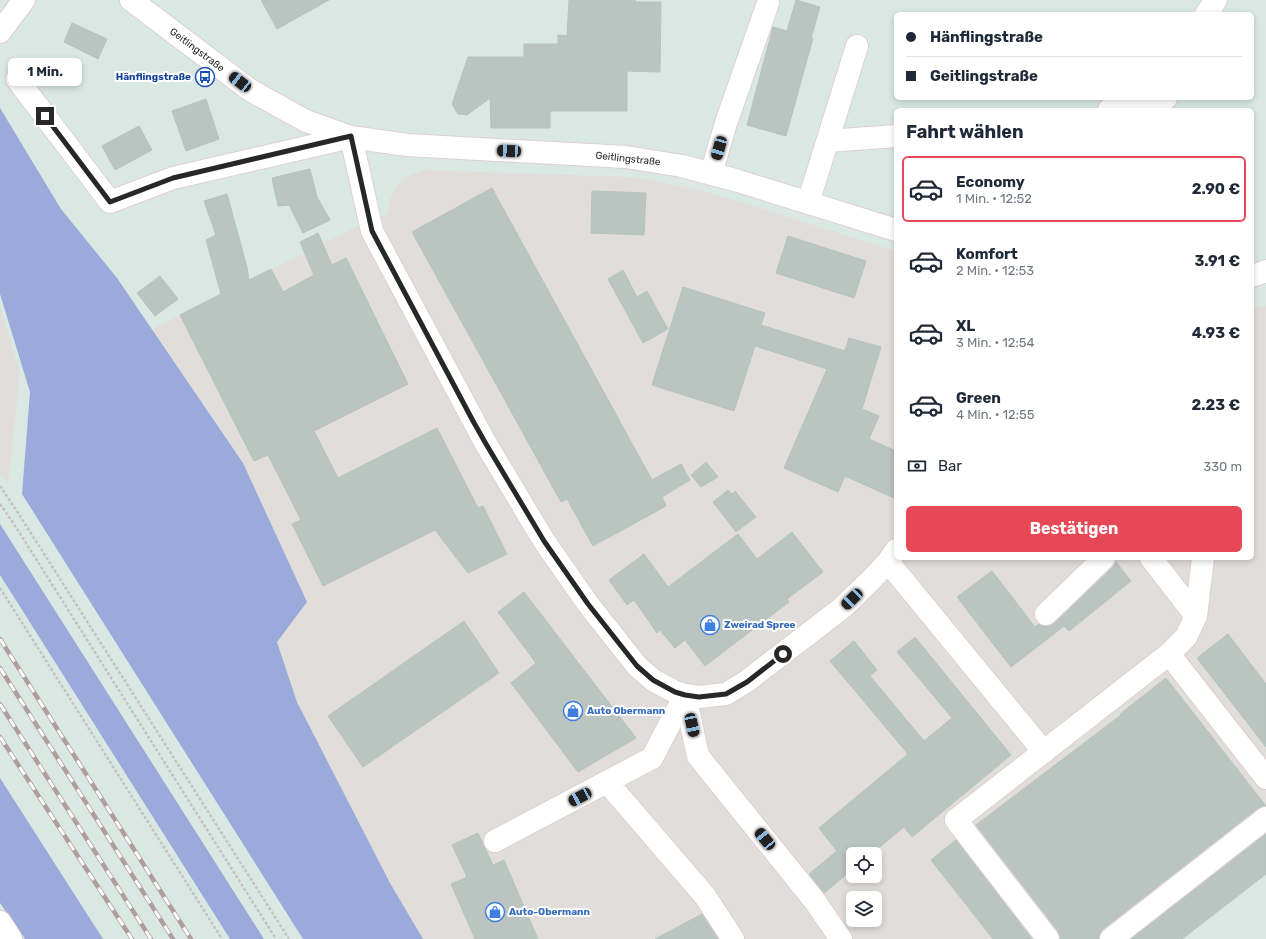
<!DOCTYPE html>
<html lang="de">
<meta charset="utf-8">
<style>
:root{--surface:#fff;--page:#f2f2f3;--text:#1f2937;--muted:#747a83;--line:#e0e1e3;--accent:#e74855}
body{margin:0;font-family:Rubik,sans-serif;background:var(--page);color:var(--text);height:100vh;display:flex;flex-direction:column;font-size:15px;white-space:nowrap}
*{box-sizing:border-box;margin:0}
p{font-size:13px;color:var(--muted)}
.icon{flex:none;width:22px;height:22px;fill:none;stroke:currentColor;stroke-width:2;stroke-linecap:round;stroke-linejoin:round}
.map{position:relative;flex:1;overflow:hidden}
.sheet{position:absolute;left:894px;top:108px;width:360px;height:452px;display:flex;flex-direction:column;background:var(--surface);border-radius:6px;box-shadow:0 2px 6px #0003}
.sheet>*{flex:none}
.banner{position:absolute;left:894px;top:12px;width:360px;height:88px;border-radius:6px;box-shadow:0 2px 6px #0003;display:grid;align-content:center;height:88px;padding:0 12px;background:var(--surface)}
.fabs{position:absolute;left:846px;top:847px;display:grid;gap:8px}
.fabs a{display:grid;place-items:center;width:36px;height:36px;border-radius:6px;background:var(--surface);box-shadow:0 2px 6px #0003;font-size:20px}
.end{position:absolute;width:18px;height:18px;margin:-9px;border:5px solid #272727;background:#fff;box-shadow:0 0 0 2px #fff}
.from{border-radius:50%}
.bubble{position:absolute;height:28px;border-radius:6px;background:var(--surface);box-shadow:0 2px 6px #0003;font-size:13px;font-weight:700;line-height:28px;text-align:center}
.car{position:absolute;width:12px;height:24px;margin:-12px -6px;border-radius:5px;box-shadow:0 0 3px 1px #0007;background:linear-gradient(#222 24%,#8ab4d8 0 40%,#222 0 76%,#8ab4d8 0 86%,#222 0)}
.banner b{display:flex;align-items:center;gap:14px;height:38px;font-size:15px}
.banner b+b{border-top:1px solid var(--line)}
.banner i{width:10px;height:10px;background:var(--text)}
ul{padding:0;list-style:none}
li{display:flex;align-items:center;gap:12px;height:66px;margin:0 8px 6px;padding:0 4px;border:2px solid transparent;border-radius:6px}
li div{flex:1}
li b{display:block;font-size:15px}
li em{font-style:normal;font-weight:700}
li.selected{border-color:var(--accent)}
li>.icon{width:36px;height:36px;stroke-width:1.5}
h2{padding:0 12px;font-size:18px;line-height:48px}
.pay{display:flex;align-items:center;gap:10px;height:44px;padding:0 12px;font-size:15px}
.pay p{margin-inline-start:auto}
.primary-button{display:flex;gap:8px;margin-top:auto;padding:8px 12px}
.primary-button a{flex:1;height:46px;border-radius:6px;background:var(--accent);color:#fff;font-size:16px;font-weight:700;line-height:46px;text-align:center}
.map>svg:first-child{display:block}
.industrial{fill:#e1ddda;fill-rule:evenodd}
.green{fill:#9baada}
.building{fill:#bac4c0;stroke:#b4c3bf}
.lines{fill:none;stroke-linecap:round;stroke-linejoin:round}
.minor-casing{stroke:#dfcfd1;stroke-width:24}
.path{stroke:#c3c3c3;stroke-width:2.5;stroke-dasharray:3 2;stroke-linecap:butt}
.minor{stroke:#fff;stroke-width:22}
.rail-casing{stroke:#b09e9e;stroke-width:4.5}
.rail{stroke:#fff;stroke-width:3;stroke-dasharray:9;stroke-linecap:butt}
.route{stroke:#272727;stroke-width:5}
.labels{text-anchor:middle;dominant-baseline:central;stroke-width:4;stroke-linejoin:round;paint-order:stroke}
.street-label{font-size:10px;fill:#272727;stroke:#fff}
.transit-label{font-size:10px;font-weight:bold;fill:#164399;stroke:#fff;text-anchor:end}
.shop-label{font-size:10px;font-weight:bold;fill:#366cbe;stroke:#fff;text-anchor:start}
</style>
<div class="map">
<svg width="1266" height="939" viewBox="0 0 1266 939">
<rect width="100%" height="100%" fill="#dae8e4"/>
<path class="industrial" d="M424,170l207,7 25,4 55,12 185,58v307h356v-249l9,-3h5v568l-85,65h-758l-33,-56 -93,-181 -20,-60 30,-40 -64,-139 -91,-134 198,-99 38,-16 2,-15 7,-12 9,-10zM853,854h22v22h-22zM853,898h22v22h-22z
M0,307l20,66 -12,112 -8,-10z"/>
<path class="green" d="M0,108l61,101 56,69 126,185 64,139 -30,40 20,60 93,181 33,56h-120l-281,-445 8,-102 -30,-98z
M0,524l264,415h-34l-230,-364z
M0,778l103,161h-78l-25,-36z"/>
<path class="building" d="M261,0h68l-52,29z
M569,0h66v2h26l-1,70 -33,-1v40h-77v17h-59l-1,-30 -23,17 -9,-1 -6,-10 16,-47h56v-13h34v-9l9,1z
M796,0l24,7 -9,31h2l-27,98 -39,-11 26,-98 14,4z
M72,23l35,16 -9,20 -34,-17z
M206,99l13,40 -33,12 -14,-40z
M139,126l13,24 -37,20 -13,-24z
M310,169l7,28 13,23 -27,13 -14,-28 -11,1 -6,-28z
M492,188l160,292 29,-16 9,16 -28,17 4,9 -73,40 -26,-47 -6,3 -149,-270z
M592,191l54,2 -2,42 -53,-2z
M227,194l20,73 2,13 22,-11 12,23 31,-17 -14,-33 18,-9 14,32 14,-7 62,126 -94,47 24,47 99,-50 41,80 5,-2 24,48 -39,19 -33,-43 -112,56 -31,-62 9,-4 -33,-65 -14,6 -74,-146 41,-21 -15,-54 10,-5 -12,-34z
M788,236l78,25 -12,37 -78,-25z
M623,270l14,27 10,-6 21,38 -25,14 -35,-64z
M160,276l18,23 -23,17 -18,-23z
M683,287l82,26 -4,12 84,26 4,-13 32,9 -19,62 17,7 -10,23 27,12v48l-51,-23 -7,16 -54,-24 43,-99 -72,-23 -21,65 -82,-26z
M706,462l12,15 -17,10 -10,-12z
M728,490l4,4 3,-3 21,26 -20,15 -23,-30z
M792,532l31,40 -36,27 2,3 -84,64 -20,-26 -10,8 -15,-18 -3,3 -23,-33 -7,5 -18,-25 35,-26 24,33 70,-53 19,25z
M1116,562l15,19 -62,50 -5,-5 -53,41 -54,-70 35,-26 43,56 4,-3 4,2h6l6,-3 58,-56z
M524,592l112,146 -58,34 -67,-89 25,-20 -38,-51z
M464,621l35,52 -136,94 -35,-51z
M1228,634l38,50v63l-69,-89z
M915,637l96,118 -99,82 -8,-10 -33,27h-18v15l-29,24 -15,-19 28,-23 -18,-23 89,-74 -78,-93 24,-20 23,29 -7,6 54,65 28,-23 -55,-66z
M1166,678l100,128 -8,2 -155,121 -3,5 -1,5h-39l-2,-8 -82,-106 145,-110 -1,-1z
M478,833l15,32 11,-5 34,79h-63l-24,-55 16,-7 -15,-32z
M1266,834v40l-84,65h-51z
M956,840l76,99h-39l-62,-79z
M702,914l16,25h-63z"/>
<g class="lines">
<defs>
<path id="minor" d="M131,0l119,90 56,31 45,16 56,8 219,12 56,9 53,14 161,50
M1206,14l10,-14
M0,32l24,-32
M17,79l93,123 63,-24 178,-41 21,94 114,213 58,97 44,63 49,62 16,14 22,12 10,3 14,2 27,-3 21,-13 95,-73 29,-28 17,-18 8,-12
M1109,110c18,-15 40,-3 57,-12
M828,141l68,-5
M711,174l15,-51 42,-120
M808,203l49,-157
M1252,276l14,-5
M1151,558l45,58
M888,562l156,190
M1046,614l58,-56
M1169,654l17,-17 10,-21 7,-58
M607,782l98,114 28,43
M495,841l157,-83 33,-63 13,61 116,144 27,39
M0,922l11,17
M1048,939l-92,-119 213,-166 97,124
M1111,939l155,-121"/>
</defs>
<use href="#minor" class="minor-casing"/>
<path class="path" d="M0,486l20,30 269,423
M0,504l12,17 264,418
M0,588l222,351"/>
<use href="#minor" class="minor"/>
<defs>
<path id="rail" d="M0,639l191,300
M0,668l173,271
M0,704l151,235
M0,737l132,202"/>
</defs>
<use href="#rail" class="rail-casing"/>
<use href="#rail" class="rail"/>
</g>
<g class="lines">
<path class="route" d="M45,116l65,86 63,-24 178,-42 21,95 101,190 13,23 58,97 44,63 49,62 16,14 22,12 10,3 14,2 27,-3 21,-12 36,-28"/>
</g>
<defs>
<symbol id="bus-ring" viewBox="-11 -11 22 22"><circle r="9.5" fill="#fff" stroke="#1a4fb4" stroke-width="1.5"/><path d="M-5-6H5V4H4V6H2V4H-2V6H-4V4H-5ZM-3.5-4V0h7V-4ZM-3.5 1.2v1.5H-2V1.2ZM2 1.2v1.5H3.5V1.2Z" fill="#1a4fb4"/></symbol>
<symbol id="shop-ring" viewBox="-11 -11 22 22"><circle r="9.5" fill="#fff" stroke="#3f7fe0" stroke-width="1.5"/><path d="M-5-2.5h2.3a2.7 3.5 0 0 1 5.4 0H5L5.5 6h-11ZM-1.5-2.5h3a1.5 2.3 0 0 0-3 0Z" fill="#3f7fe0"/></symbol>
</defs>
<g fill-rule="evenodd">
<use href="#bus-ring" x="194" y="66" width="22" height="22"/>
<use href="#shop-ring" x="699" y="614" width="22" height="22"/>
<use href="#shop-ring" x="562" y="700" width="22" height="22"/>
<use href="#shop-ring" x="484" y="901" width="22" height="22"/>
</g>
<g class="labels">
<g class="street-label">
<text transform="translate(197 50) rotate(37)">Geitlingstraße</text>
<text transform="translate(628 159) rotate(6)">Geitlingstraße</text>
</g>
<g class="transit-label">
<text x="191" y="77">Hänflingstraße</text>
</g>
<g class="shop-label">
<text x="724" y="625">Zweirad Spree</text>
<text x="587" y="711">Auto Obermann</text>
<text x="509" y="912">Auto-Obermann</text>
</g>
</g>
</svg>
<div class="fabs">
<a><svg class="icon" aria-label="locate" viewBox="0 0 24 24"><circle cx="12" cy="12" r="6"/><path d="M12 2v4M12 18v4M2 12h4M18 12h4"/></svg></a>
<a><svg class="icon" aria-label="layers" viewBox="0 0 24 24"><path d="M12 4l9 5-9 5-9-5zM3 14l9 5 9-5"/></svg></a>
</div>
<i class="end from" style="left:783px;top:654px"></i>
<i class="end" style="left:45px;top:116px"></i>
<div class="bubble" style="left:8px;top:58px;width:74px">1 Min.</div>
<i class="car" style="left:240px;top:82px;rotate:308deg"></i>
<i class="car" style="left:719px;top:148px;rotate:196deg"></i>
<i class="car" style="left:509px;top:151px;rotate:273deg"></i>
<i class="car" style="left:852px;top:599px;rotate:226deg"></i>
<i class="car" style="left:692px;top:725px;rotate:168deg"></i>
<i class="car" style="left:580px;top:797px;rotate:242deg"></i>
<i class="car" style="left:765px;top:839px;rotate:321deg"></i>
<div class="banner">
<b><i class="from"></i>Hänflingstraße</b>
<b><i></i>Geitlingstraße</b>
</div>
<section class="sheet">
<h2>Fahrt wählen</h2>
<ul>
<li class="selected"><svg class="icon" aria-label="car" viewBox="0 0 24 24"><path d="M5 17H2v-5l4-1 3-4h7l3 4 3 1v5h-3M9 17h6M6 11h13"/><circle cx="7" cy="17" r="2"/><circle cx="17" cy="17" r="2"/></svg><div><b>Economy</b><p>1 Min. · 12:52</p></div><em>2.90 €</em></li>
<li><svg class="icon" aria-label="car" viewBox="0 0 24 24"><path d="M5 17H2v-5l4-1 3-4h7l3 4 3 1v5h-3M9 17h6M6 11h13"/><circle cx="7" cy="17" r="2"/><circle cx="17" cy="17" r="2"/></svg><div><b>Komfort</b><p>2 Min. · 12:53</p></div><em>3.91 €</em></li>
<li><svg class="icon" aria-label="car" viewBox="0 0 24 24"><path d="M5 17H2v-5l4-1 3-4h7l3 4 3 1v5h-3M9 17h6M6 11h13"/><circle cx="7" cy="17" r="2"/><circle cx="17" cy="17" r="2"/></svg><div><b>XL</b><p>3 Min. · 12:54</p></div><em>4.93 €</em></li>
<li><svg class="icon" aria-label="car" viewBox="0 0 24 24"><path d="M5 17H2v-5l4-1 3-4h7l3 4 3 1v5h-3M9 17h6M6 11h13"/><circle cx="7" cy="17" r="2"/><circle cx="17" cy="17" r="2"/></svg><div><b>Green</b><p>4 Min. · 12:55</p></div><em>2.23 €</em></li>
</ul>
<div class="pay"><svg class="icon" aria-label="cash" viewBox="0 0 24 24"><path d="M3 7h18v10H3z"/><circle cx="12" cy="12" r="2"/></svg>Bar<p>330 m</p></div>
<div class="primary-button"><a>Bestätigen</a></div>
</section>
</div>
